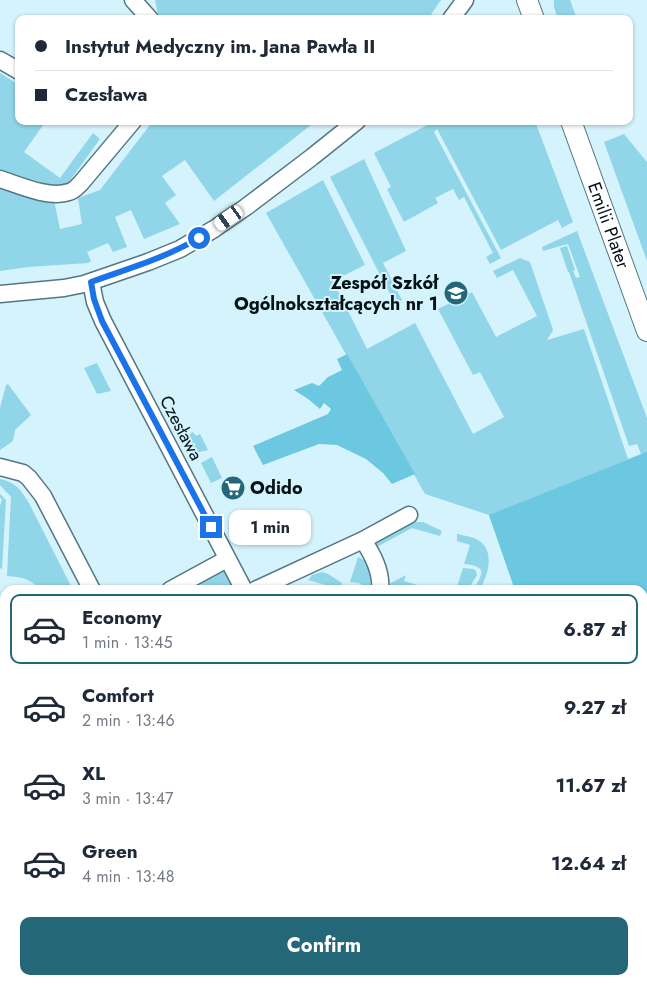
<!DOCTYPE html>
<meta charset="utf-8">
<style>
:root{--surface:#fff;--page:#f6f6f7;--text:#1f2937;--muted:#747a83;--line:#e0e1e3;--accent:#236778}
body{margin:0;font-family:Jost,sans-serif;background:var(--page);color:var(--text);height:100vh;display:flex;flex-direction:column;font-size:19px;white-space:nowrap}
*{box-sizing:border-box;margin:0}
p{font-size:16px;color:var(--muted)}
.icon{flex:none;width:28px;height:28px;fill:none;stroke:currentColor;stroke-width:2;stroke-linecap:round;stroke-linejoin:round}
.map{position:relative;flex:1;overflow:hidden}
.sheet{position:absolute;left:0px;top:585px;width:648px;height:400px;display:flex;flex-direction:column;background:var(--surface);border-radius:15px 15px 0 0;box-shadow:0 1px 4px #0004}
.sheet>*{flex:none}
.top-card{position:absolute;left:15px;top:15px;width:618px;height:110px;border-radius:10px;box-shadow:0 1px 4px #0004;display:grid;align-content:center;height:110px;padding:0 20px;background:var(--surface)}
.end{position:absolute;width:22px;height:22px;margin:-11px;border:6px solid #1a73e8;background:#fff;box-shadow:0 0 0 2px #fff}
.from{border-radius:50%}
.bubble{position:absolute;height:35px;border-radius:10px;background:var(--surface);box-shadow:0 1px 4px #0004;font-size:16px;font-weight:700;line-height:35px;text-align:center}
.car{position:absolute;width:15px;height:30px;margin:-15px -8px;border-radius:6px;box-shadow:0 0 4px 1px #0007;background:linear-gradient(#fff 24%,#345 0 40%,#fff 0 76%,#345 0 86%,#fff 0)}
.top-card b{display:flex;align-items:center;gap:18px;height:48px;font-size:19px}
.top-card b+b{border-top:1px solid var(--line)}
.top-card i{width:12px;height:12px;background:var(--text)}
ul{padding:9px 0 0;list-style:none}
li{display:flex;align-items:center;gap:15px;height:70px;margin:0 10px 8px;padding:0 10px;border:2px solid transparent;border-radius:10px}
li div{flex:1}
li b{display:block;font-size:19px}
li em{font-style:normal;font-weight:700}
li.active{border-color:var(--accent)}
li>.icon{width:45px;height:45px;stroke-width:1.5}
.cta{display:flex;gap:10px;margin-top:auto;padding:10px 20px}
.cta a{flex:1;height:58px;border-radius:10px;background:var(--accent);color:#fff;font-size:20px;font-weight:700;line-height:58px;text-align:center}
.map>svg:first-child{display:block}
.green{fill:#90d5e8}
.forest{fill:#6cc8e0}
.lines{fill:none;stroke-linecap:round;stroke-linejoin:round}
.minor-casing{stroke:#537680;stroke-width:19}
.tertiary-casing{stroke:#537680;stroke-width:22}
.minor{stroke:#fff;stroke-width:16}
.tertiary{stroke:#fff;stroke-width:20}
.route{stroke:#1a73e8;stroke-width:6}
.labels{text-anchor:middle;dominant-baseline:central;stroke-width:4;stroke-linejoin:round;paint-order:stroke}
.street-label{font-size:18px;fill:#041115;stroke:#d5f3fc}
.poi-label{font-size:18px;font-weight:bold;fill:#041115;stroke:#d5f3fc;text-anchor:end}
</style>
<div class="map">
<svg width="647" height="985" viewBox="0 0 647 985">
<rect width="100%" height="100%" fill="#d5f3fc"/>
<path class="green" d="M155,0h286l-13,19h-269z
M554,0h16l7,19h-19l-4,-12z
M0,73l19,12v36h27l-22,31 36,26 33,-45 7,6 -31,43 -4,3 -12,4 -53,-17z
M153,121h163l-102,80 -29,-41 -23,16 14,19 -11,8 15,21 -36,15 -13,-29 -16,7 12,30 -14,5 -5,-9 -21,9 4,9 -3,2 -60,4 -28,4v-87l54,16 6,29 22,-5 -4,-26 22,-8z
M435,121h100l38,101 -11,6 -4,-8 -57,30 -64,-121 -3,3 67,126 -11,6 -4,-7 7,-4 -29,-56 -5,3 -6,-11 -18,9 3,5 -34,19 -17,-33 4,-2 -17,-34z
M624,134l23,28v99l-43,-119z
M364,159l42,92 -23,12 19,37 -7,4 -65,-127z
M323,180l42,85 -32,16 34,68 48,-26 58,111 31,-17 -24,-45 -7,3 -35,-66 34,-17 24,45 41,-21 -24,-46 -16,8 -4,-7 27,-13 10,4 23,68 -6,10 37,-11 44,130 13,-5 -4,-10 -8,2 -60,-174h-1l-8,-24 7,-2 8,24 -2,1 3,7 4,-1 -12,-33 -25,7 -1,-4 35,-16 70,187v567h-37l-1,-5h33v-390h-127l-26,-75 -64,-21 -159,-281z
M97,363l14,28 -14,3 -13,-26z
M8,384l23,31 -16,15 -2,11 -13,9v-42l6,-23z
M193,432l3,4 4,-2 8,16 -12,3 -10,-17z
M212,457l10,21 -11,5 -10,-20z
M0,479c17,4 20,10 29,24l44,87h-31c-13,-11 -19,-13 -35,-14l4,-79 -11,-12z
M0,494l6,6 -4,69 -2,-1v-62l2,-7 -2,-1z
M412,522h11l19,9 -2,5 -28,-8 -37,20 -2,-4 39,-21z
M457,534c9,2 20,3 26,10 11,12 4,35 -4,46h-6c10,-16 15,-24 -9,-26l6,-19 -13,-4z
M358,557c15,6 12,18 13,33h-3l-9,-7 -9,-1z
M223,567l12,23h-53z
M463,568l10,1 3,2 1,4 -9,15h-12z
M322,572l6,2 14,9 -2,6 -32,-9 4,-5z
M406,575l-2,6 30,9h-48l1,-5z
M63,980h77l9,5h-86z"/>
<path class="forest" d="M347,354l68,120 -23,10 -9,-11 -17,-14 -29,-14 -18,-1 -56,21 -10,-19 75,-32 3,-5 -7,-6 -4,6 -12,-10 -14,-9 18,-7 7,3 9,-9 14,-7 -5,-11z
M647,452v533h-37l-1,-5h33v-390h-127l-26,-75z"/>
<g class="lines">
<defs>
<path id="minor" d="M133,0l17,19
M451,19l14,-19
M0,60l19,11
M0,179c19,6 49,20 69,13 5,-1 9,-6 12,-9l52,-62
M91,282l4,20 8,19 141,269
M0,294l64,-6 20,-4 64,-22 32,-13 34,-20 32,-22 66,-50 45,-36
M0,467l23,6 6,5 14,18 49,94
M363,540c10,15 19,32 17,50
M170,590l57,-31
M255,590l108,-50 46,-25
M0,812l5,6
M0,892l5,-9
M254,980l9,5
M464,980l2,5"/>
<g id="tertiary">
<path d="M527,0l7,19"/>
<path id="s1" d="M571,121l76,210"/>
</g>
</defs>
<use href="#minor" class="minor-casing"/>
<use href="#tertiary" class="tertiary-casing"/>
<use href="#minor" class="minor"/>
<use href="#tertiary" class="tertiary"/>
</g>
<g class="lines">
<path class="route" d="M199,238c-34,20 -72,31 -108,44l3,17 8,22 109,206"/>
</g>
<defs>
<symbol id="school-disc" viewBox="-11 -11 22 22"><circle r="9.5" fill="#236778" stroke="#d5f3fc"/><path d="M0-5L7-2L0 1L-7-2ZM-4 1L0 2.5L4 1V4Q0 6-4 4Z" fill="#fff"/></symbol>
<symbol id="supermarket-disc" viewBox="-11 -11 22 22"><circle r="9.5" fill="#236778" stroke="#d5f3fc"/><path d="M-6-5.5h2.5l.6 2H6L4.5 2H-2.5L-4.4-4H-6ZM-1.5 3.2a1.3 1.3 0 1 0 .1 0ZM3 3.2a1.3 1.3 0 1 0 .1 0Z" fill="#fff"/></symbol>
</defs>
<g fill-rule="evenodd">
<use href="#school-disc" x="442" y="279" width="28" height="28"/>
<use href="#supermarket-disc" x="219" y="474" width="28" height="28"/>
</g>
<g class="labels">
<g class="street-label">
<text stroke="none"><textPath href="#s1" startOffset="111">Emilii Plater</textPath></text>
<text transform="translate(181 428) rotate(62)">Czesława</text>
</g>
<g class="poi-label">
<text x="438" y="283">Zespół Szkół<tspan x="438" dy="21">Ogólnokształcących nr 1</tspan></text>
<text x="250" y="488" text-anchor="start">Odido</text>
</g>
</g>
</svg>
<i class="end from" style="left:199px;top:238px"></i>
<i class="end" style="left:211px;top:527px"></i>
<div class="bubble" style="left:229px;top:510px;width:82px">1 min</div>
<i class="car" style="left:229px;top:218px;rotate:235deg"></i>
<div class="top-card">
<b><i class="from"></i>Instytut Medyczny im. Jana Pawła II</b>
<b><i></i>Czesława</b>
</div>
<section class="sheet">
<ul>
<li class="active"><svg class="icon" aria-label="car" viewBox="0 0 24 24"><path d="M5 17H2v-5l4-1 3-4h7l3 4 3 1v5h-3M9 17h6M6 11h13"/><circle cx="7" cy="17" r="2"/><circle cx="17" cy="17" r="2"/></svg><div><b>Economy</b><p>1 min · 13:45</p></div><em>6.87 zł</em></li>
<li><svg class="icon" aria-label="car" viewBox="0 0 24 24"><path d="M5 17H2v-5l4-1 3-4h7l3 4 3 1v5h-3M9 17h6M6 11h13"/><circle cx="7" cy="17" r="2"/><circle cx="17" cy="17" r="2"/></svg><div><b>Comfort</b><p>2 min · 13:46</p></div><em>9.27 zł</em></li>
<li><svg class="icon" aria-label="car" viewBox="0 0 24 24"><path d="M5 17H2v-5l4-1 3-4h7l3 4 3 1v5h-3M9 17h6M6 11h13"/><circle cx="7" cy="17" r="2"/><circle cx="17" cy="17" r="2"/></svg><div><b>XL</b><p>3 min · 13:47</p></div><em>11.67 zł</em></li>
<li><svg class="icon" aria-label="car" viewBox="0 0 24 24"><path d="M5 17H2v-5l4-1 3-4h7l3 4 3 1v5h-3M9 17h6M6 11h13"/><circle cx="7" cy="17" r="2"/><circle cx="17" cy="17" r="2"/></svg><div><b>Green</b><p>4 min · 13:48</p></div><em>12.64 zł</em></li>
</ul>
<div class="cta"><a>Confirm</a></div>
</section>
</div>
